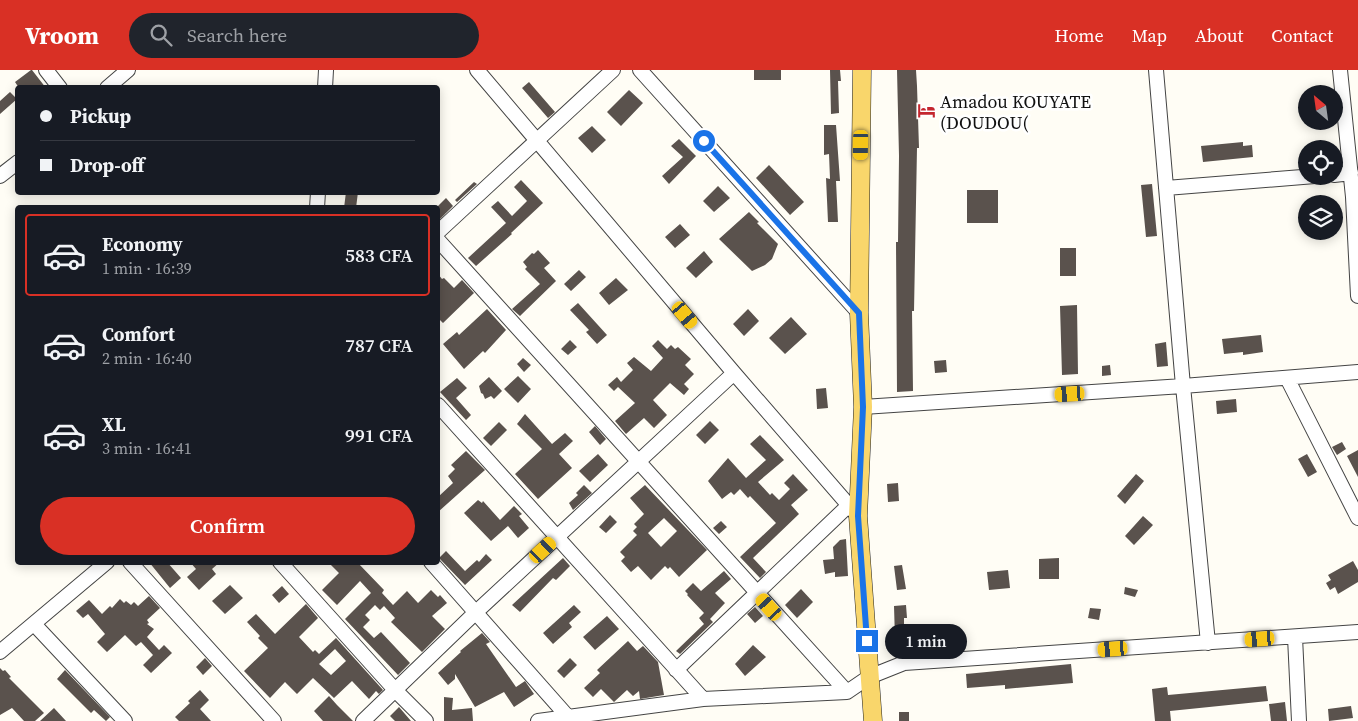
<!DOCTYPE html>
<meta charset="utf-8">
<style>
:root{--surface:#171b24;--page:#20242c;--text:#f1f3f6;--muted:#9ea1a6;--line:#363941;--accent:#d93025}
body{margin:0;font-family:"Source Serif 4",serif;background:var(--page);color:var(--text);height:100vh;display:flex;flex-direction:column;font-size:19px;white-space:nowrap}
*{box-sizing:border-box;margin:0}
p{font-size:16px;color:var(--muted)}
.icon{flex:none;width:28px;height:28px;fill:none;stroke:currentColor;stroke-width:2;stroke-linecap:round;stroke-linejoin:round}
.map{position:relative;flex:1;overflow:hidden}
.drawer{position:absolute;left:15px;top:135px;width:425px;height:360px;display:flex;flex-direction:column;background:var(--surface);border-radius:5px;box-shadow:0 2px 12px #0003}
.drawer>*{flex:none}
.banner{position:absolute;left:15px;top:15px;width:425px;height:110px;border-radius:5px;box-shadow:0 2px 12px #0003;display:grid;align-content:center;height:110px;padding:0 25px;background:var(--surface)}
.needle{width:32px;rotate:331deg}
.buttons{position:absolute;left:1298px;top:15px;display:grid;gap:10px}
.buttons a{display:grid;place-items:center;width:45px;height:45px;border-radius:50%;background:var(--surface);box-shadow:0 2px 12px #0003;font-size:25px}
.end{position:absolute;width:22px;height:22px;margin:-11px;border:6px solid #1a73e8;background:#fff;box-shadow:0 0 0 2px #fff}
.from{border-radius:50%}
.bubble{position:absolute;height:35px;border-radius:18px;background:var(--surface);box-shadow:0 2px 12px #0003;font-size:16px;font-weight:600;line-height:35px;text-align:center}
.car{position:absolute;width:15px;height:30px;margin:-15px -8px;border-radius:6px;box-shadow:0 0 4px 1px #0007;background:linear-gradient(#f5c518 24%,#345 0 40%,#f5c518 0 76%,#345 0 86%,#f5c518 0)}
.banner b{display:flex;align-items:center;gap:18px;height:48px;font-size:19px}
.banner b+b{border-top:1px solid var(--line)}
.banner i{width:12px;height:12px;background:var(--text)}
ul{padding:9px 0 0;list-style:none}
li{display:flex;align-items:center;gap:15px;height:82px;margin:0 10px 8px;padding:0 15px;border:2px solid transparent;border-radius:5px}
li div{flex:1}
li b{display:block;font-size:19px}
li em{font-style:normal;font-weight:600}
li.on{border-color:var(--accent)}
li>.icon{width:45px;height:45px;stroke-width:1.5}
.primary-button{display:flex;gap:10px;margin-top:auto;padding:10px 25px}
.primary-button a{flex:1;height:58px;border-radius:30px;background:var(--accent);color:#fff;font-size:20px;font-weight:600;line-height:58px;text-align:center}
header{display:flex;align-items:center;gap:30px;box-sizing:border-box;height:70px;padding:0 25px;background:var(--accent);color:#fff}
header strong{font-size:24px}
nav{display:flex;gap:28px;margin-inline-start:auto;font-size:18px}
.search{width:350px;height:45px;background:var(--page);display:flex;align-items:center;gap:12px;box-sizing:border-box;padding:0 18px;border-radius:28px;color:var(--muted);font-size:19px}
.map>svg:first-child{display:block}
.building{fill:#5a524d;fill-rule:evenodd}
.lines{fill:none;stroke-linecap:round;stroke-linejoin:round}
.minor-casing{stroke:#444;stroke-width:16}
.major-casing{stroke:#222;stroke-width:19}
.minor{stroke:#fff;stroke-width:14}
.major{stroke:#f9d66b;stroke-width:18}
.route{stroke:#1a73e8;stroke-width:6}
.labels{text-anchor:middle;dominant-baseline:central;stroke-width:5;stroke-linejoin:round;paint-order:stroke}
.poi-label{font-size:18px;fill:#111;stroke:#fff;text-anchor:start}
</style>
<header>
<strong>Vroom</strong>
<div class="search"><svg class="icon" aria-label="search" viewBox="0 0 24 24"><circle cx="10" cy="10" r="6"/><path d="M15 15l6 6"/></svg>Search here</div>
<nav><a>Home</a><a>Map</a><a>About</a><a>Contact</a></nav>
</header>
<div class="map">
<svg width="1358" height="651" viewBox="0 0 1358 651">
<rect width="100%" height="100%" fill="#fffdf5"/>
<path class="building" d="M31,0h1l14,18h-27l-4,-6z
M754,0h27v10h-27z
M830,0h10l1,11h-3l1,32 -8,1z
M897,0h19l1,16 2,62h-2l-3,163h-2l1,80 -16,1 -1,-150h2l1,-86z
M529,12l26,30 -7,6 -26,-30z
M629,20l14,13 -22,23 -14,-14z
M10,22l7,7 -17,15v-13z
M824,55h12l4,56h-4l2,41h-10l-2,-44 4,1 -1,-25 -5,1z
M592,56l14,14 -14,13 -14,-15z
M679,69l17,17 -27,28 -7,-8 21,-19 -12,-11z
M1243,72v4l9,-1 1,12 -50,5 -2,-16z
M769,95l35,37 -14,13 -34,-37z
M521,110l22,23 -32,30 1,1 -36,32 -8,-8 38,-35 -15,-16 7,-6 14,15 15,-15 -13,-14z
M474,112l3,2 -20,18 -2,-2z
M1152,114l5,52 -11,1 -5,-52z
M718,116l12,12 -16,14 -11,-11z
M967,120h31v33h-31z
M346,122h12l-2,16h-12z
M446,128l7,8 -15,15v-15z
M749,142l10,10 -2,1 21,21 -6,15 -7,6 -13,6 -33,-32z
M680,154l10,11 -15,13 -10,-11z
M1060,178h16v28h-16z
M538,180l12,13 -6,5 12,13 -36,35 -8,-7 28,-25 -15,-15 2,-2 -4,-5 9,-9 2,1z
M704,181l9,11 -17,16 -10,-10z
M579,200l7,7 -15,14 -7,-7z
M438,204l4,5 2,-1 10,10 8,-8 12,13 -31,30 -5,-5z
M616,208l12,12 -19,15 -10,-12z
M578,233l29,32 -10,9 -11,-12 3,-2 -19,-20z
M1077,235l1,69 -16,1 -2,-69z
M487,239l19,21 -21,23 -2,-2 -19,18 -21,-25 14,-12 2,3z
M748,239l11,12 -15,15 -11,-12z
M791,247l16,17 -22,20 -16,-16z
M1261,265l2,17 -20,3v-3l-19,2 -2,-15z
M570,270l7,7 -9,8 -7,-6z
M658,270l9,9 4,-4 4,4 3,-2 13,12 -6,6 9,9 -10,10 5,5 -5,6 -14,-12 -17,17 14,15 -13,13 -10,-10 -18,16 -11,-13 20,-18 -17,-16 -4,4 -6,-6 9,-8 4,5 12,-12 -6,-7 7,-6 17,14 12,-13 -11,-12z
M1166,272l2,24 -11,1 -2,-23z
M523,288l8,7 -7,7 -7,-8z
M946,290l1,12 -12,1 -1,-12z
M1110,295l1,10 -9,1v-10z
M518,306l13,13 -13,14 -14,-14z
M489,307l13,14 -8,8 -3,-3 -6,3 -2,-5 -2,-1 -2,-7z
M457,308l10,10 -11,10 15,17 -5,5 -26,-28z
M826,318l2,20 -11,1 -1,-20z
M1236,329l1,13 -20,2 -1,-13z
M525,344l27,30 13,-11 8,8 -14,13 13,14 -34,31 -23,-25 27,-25 -25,-25z
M710,351l9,9 -14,14 -9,-9z
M499,352l8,8 -16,16 -8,-8z
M595,356l11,13 -6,6 -11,-13z
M760,365l24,25 -26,22 12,13 2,-2 7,7 11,-11 -6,-6 9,-9 15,16 -17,15 8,9 -46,44 13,14 -6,6 -20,-21 36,-34 -26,-27 -2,2 -8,-9 -6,6 -3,-3 -9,7 -14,-18 20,-23 18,20 20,-18 -16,-16z
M1342,372l4,7 -9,6 -5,-8z
M1358,380v27l-11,-21z
M466,381l19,19 -47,42v-15l15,-14 -5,-7 7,-7 -4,-4z
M598,384l10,11 -18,17 -11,-11z
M1307,384l10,18 -9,5 -10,-18z
M1136,404l8,7 -19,23 -8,-8z
M898,413l1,18 -11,1 -1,-18z
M584,415l8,8 -19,17 -4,-7 9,-8 -2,-2z
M645,415l62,65 -28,27 -9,-10 -2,2 -3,-3 -14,14 -13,-14 -7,6 -10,-11 4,-4 -5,-5 17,-17 -4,-4 4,-4 -3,-3 10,-10 -14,-16zM664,448l13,13 -16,16 -13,-14z
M478,430l4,3 1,-2 17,19 14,-14 8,8 -3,2 10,12 -11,10 -10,-12 -17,15 -27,-28z
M610,445l7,7 -11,11 -7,-6z
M1143,446l10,9 -19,20 -9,-9z
M721,451l6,6 -8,7 -6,-6z
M846,469l2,37 -13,1v-5l-10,2 -2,-14 11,-1 -1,-12 7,-7z
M446,481l19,20 12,-11 2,2 7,-8 6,6 -27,25 -26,-27z
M563,488l7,8 -14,14 -3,-2 -33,34 -8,-7z
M1059,488v21h-20v-20z
M1353,491l5,9v12l-20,12 -3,-7 -5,3 -4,-7 5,-3 -3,-5z
M149,492h18l14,16 -11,10z
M190,492h30l-8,7 4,5 -17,16 -12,-13 9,-8z
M328,492h29l27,28 -2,3 11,12 14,-14 11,12 13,-13 7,7 2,-2 7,8 -15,13 13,13 -23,23 -31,-30 4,-4 -11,-12 -4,4 -5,-5 -10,10 5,5 -7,7 11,11 7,-6 29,31 -12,12 -53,-56 26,-26 -11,-12 -23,24 -15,-15 17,-17z
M902,495l4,24 -9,1 -3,-24z
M1008,500l2,18 -21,2 -2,-18z
M724,501l7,8 -16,14 10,10 -15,16 3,3 -33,32 -4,-3 28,-27 -5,-6 5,-5 -17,-18 1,-1 -3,-3 8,-8 8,8z
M230,515l13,13 -18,16 -13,-13z
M282,516l7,8 -10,9 -7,-8z
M1125,517l13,3 -3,7 -11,-3z
M801,519l12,13 -16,16 -12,-13z
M149,526l11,12 -13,12 2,3 -2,1 7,5 -7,8 12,13 5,-5 8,8 -21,20 -8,-8 10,-10 -12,-13 -5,4 -11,-11 -18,17 -10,-10 8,-8 -17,-20 -5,4 -7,-7 13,-11 13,14 8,-8 2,2 8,-9 4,4 2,-2 5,4 3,-3 4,4z
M306,534l12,14 -19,19 14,15 2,-2 4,4 17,-16 47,52 -4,4 -3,-3 -7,8 -17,-18 -18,17 -21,-20 -16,16 -12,-12 -15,16 -26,-27 24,-23 -10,-10 2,-2 -13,-14 9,-8 19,20zM335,579l11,12 -15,14 -12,-11z
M574,535l7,7 -12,11 3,4 -19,17 -10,-11z
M906,535l1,13h-3v21h-9l-1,-33z
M755,537l8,9 -8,7 -8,-9z
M1090,538l11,1 -2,11 -11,-2z
M607,546l12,13 -24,21 -12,-13z
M482,563l8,9 -4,2 30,43 9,-6 9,13 -20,13 -10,-15 -29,15 -20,-33v5l-7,6 -10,-12 23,-21 -1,-1z
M628,571l9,10 6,-5 15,16 6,33 -24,4 -1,-8 -6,5 -6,-6 -13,12 -13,-13 -8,8 -9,-9 16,-15 -3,-3z
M753,575l13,12 -21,19 -10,-12z
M205,588l7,8 -9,9 -7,-8z
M570,588l7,7 -13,13 -7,-7z
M1071,594l2,19 -68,6v-4l-38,3 -1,-14z
M0,598l3,3 2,-1 6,7 -2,1 35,35 -9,8h-11l-12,-13 -12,7z
M65,600l45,47 -4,4 -12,-11 -3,3 -34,-34z
M1266,616l2,15 -98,10 1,10h-16l-3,-32 15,-2 1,8z
M200,620l9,10 -9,9 11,12h-32l-4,-4 15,-14 -2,-2z
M329,626l8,9 16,16h-30l-9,-10z
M444,627l9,1 -1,12 20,-2 1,13h-29z
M1285,632l2,19h-16l-2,-17z
M1351,636l2,12 -24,3 -1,-12z
M399,637l12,14h-16l-5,-5z
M54,638l12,13h-26z
M899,642h10v9h-10z"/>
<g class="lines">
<defs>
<path id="minor" d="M46,0l14,18
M477,0l257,303 124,143
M640,0l219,243
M1156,0l27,316 25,257
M1340,0l13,127 5,99
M107,18l21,-18
M325,18l1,-18
M1334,105l17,-2
M0,106l18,-14
M1166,118l149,-12
M317,138l1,-16
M438,162l175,-162
M438,170l409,452
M1287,308l71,140
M438,335l265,294
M863,337l320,-21 175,-14
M130,492l144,159
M280,492l116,129 30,30
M431,492l137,155
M34,554l91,97
M1295,567l4,84
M0,582l107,-90
M676,600l173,-165
M363,651l112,-108 259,-240
M538,651l165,-22 144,-7 22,-15 35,-14 454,-31"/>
<path id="major" d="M862,0l-3,243 4,94 -5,109 15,205"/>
</defs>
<use href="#minor" class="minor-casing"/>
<use href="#major" class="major-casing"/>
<use href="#minor" class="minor"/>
<use href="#major" class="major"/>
</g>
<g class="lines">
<path class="route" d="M704,71l155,172 4,94 -5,109 9,125"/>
</g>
<defs>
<symbol id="hotel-bare" viewBox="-9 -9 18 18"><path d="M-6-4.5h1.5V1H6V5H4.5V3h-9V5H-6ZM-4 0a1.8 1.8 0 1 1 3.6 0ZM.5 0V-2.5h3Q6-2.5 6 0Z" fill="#c4262e" stroke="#fff" stroke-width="2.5" paint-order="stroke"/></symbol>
</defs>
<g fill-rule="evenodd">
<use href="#hotel-bare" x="914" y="28" width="25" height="25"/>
</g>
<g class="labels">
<g class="poi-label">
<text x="940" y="31">Amadou KOUYATE<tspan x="940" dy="21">(DOUDOU(</tspan></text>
</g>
</g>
</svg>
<div class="buttons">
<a><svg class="needle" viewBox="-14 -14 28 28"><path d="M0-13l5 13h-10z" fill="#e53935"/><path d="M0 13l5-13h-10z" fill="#9ea1a6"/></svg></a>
<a><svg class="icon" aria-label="locate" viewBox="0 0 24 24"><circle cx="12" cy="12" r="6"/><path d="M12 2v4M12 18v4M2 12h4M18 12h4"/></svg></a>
<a><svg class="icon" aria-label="layers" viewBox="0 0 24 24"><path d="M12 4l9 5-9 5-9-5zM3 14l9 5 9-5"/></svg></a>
</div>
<i class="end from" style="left:704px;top:71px"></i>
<i class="end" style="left:867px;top:571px"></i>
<div class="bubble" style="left:885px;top:554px;width:82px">1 min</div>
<i class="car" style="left:861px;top:75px;rotate:181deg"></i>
<i class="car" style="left:685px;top:245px;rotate:140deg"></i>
<i class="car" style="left:1070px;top:324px;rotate:267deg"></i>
<i class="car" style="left:543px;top:480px;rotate:47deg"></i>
<i class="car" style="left:769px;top:537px;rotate:318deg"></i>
<i class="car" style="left:1260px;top:569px;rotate:266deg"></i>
<i class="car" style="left:1113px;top:579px;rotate:266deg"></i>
<div class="banner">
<b><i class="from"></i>Pickup</b>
<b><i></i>Drop-off</b>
</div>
<section class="drawer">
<ul>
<li class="on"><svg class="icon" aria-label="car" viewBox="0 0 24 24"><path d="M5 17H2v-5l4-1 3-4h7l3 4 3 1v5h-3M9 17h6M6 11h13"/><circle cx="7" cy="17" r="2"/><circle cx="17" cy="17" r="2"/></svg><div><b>Economy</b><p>1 min · 16:39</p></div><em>583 CFA</em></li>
<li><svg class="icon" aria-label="car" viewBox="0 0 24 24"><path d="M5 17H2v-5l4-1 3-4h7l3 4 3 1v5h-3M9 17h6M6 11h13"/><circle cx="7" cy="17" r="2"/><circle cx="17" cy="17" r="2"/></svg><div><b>Comfort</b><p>2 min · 16:40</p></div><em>787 CFA</em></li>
<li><svg class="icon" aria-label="car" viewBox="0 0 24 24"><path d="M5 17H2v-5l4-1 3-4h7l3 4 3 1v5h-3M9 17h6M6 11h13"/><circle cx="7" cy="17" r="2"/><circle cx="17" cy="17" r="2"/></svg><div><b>XL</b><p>3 min · 16:41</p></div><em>991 CFA</em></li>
</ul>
<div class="primary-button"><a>Confirm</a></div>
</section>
</div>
